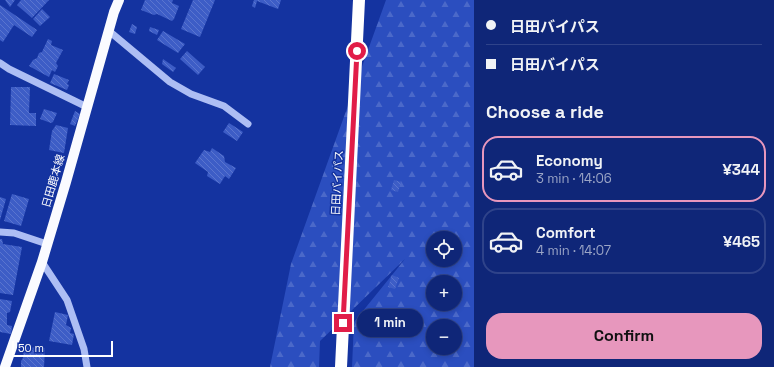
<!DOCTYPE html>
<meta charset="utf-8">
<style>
:root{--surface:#0f2678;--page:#1d3280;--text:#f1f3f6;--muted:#9ba5c6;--line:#2f438a;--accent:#e797bd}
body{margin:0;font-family:"Space Grotesk","Noto Sans JP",sans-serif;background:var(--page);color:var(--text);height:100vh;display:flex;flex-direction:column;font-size:15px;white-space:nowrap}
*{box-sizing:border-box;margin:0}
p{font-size:13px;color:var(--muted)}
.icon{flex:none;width:22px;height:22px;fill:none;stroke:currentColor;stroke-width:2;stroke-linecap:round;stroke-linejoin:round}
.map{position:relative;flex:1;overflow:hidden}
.sheet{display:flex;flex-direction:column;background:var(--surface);width:300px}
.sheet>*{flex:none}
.top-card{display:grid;align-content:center;height:88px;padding:0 12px;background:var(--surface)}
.tools{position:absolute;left:426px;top:231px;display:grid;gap:8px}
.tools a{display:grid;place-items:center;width:36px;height:36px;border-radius:50%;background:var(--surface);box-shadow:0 2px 6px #0003,0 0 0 1px var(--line);font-size:20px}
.scale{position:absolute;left:12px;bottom:10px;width:101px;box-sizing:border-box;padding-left:4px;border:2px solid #fff;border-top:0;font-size:11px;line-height:14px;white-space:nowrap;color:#fff;-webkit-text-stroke:3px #1433a0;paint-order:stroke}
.end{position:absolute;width:18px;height:18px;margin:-9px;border:5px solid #e11d48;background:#fff;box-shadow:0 0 0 2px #fff}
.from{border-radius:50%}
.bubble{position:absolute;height:28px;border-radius:14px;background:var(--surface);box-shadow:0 2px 6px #0003,0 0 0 1px var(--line);font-size:13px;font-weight:700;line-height:28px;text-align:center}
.top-card b{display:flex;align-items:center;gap:14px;height:38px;font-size:15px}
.top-card b+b{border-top:1px solid var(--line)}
.top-card i{width:10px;height:10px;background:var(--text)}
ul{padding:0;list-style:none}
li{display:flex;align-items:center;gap:12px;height:66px;margin:0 8px 6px;padding:0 4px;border:2px solid var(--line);border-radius:16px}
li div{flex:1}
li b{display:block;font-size:15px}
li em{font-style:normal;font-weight:700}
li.current{border-color:var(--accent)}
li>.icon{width:36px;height:36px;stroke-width:1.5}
h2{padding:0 12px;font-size:18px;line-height:48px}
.action{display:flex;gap:8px;margin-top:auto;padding:8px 12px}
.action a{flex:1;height:46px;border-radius:16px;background:var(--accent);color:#111;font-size:16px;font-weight:700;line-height:46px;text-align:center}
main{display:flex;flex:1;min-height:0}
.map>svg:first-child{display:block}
.forest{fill:url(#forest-firs);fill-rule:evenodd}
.building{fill:url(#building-back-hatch)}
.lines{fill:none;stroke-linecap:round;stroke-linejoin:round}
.minor{stroke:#adbef4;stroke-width:7}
.major{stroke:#fafbff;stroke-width:10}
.highway{stroke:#fff;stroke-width:12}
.route{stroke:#e11d48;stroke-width:5}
.labels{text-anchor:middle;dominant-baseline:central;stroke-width:3;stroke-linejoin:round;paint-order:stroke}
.street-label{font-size:11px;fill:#fff;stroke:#1433a0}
</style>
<main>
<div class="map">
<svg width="474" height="367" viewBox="0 0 474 367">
<defs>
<pattern id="forest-firs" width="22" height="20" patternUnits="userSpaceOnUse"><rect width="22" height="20" fill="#2b4ebf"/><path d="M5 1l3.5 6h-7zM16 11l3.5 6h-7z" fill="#4b69c9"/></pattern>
<pattern id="building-back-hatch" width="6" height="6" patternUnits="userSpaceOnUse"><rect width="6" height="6" fill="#3d5dc6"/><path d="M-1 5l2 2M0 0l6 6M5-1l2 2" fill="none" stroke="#5a75cf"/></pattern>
</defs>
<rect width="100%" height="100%" fill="#1433a0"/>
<path class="forest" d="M386,0h88v367h-122l2,-45 51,-63 -85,82 -1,26h-49l21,-103zM433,238h22v22h-22zM433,282h22v22h-22zM433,326h22v22h-22z"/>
<path class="building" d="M5,0h10l-5,7z
M21,0h28l-17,18 -15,-13z
M145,0h28l-1,3 7,3 -5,13 -2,2 -15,-7 -3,1 -13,-5z
M193,0h22l-15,37 -19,-8z
M254,0h27l-3,9 -21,-8 -2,7 -3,-2z
M0,5l37,25 -5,7 -18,-12 -11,17 -3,-2z
M42,9l8,8 -10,9 -7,-7z
M132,24l5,3 -2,7 -6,-2z
M150,27l9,3 -2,5 -8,-4z
M163,31l22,13 -7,9 -21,-13z
M48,39l4,2 -1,4 12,5 -7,13 2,3 -3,6 -3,-2 -3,7 -20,-11 4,-6 4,-2 2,-5 3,-1z
M187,51l18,16 -7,8 -18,-16z
M163,59l13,9 -3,4 -11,-8z
M54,74l15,6 -2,4 2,1 -2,5 -17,-7z
M11,87h19l-1,26h7v13l-26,-1z
M44,109l13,4 -4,9 -2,1 -11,-4z
M75,111l5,3 -5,12 -5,-2z
M229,123l14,9 -6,9 -14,-9z
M56,125l12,3 -4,25 -15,-3 3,-19z
M212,148l12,8 1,6 11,6 -7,11 -4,-3 -5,8 -13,-8 1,-4 -13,-9 9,-13 6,2z
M394,180l7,2 -3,10 -7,-2z
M12,194l17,5 -8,27 -17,-5z
M0,197l6,2 -6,21z
M0,239h2l1,5 19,3 -9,48 -13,-2z
M392,275l7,3 -4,11 -7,-2z
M0,299l12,2 -2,11 -3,1v12l5,1 -1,8 -11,-2z
M55,312l13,3 -2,10 5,3 -1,5 4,1 -2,11 -23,-4z
M24,347l21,1 -1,19h-23v-6l2,-3z"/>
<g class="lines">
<path class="minor" d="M109,31l61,51 21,12 33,12 24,18
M0,63l9,6 78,38
M0,232l14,1 33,11
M42,262l25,38 17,49 3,18"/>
<path class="major" d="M5,367l37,-105 24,-80 48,-170 5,-12"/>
<path class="highway" d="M341,367l18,-367"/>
</g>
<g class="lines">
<path class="route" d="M343,323l14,-272"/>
</g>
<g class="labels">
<g class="street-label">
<text transform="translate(53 181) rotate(-74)">日田鹿本線</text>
<text transform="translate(337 183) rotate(-87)">日田バイパス</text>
</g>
</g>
</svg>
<div class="tools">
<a><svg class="icon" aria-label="locate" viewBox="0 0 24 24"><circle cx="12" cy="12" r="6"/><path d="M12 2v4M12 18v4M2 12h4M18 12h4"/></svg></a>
<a>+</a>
<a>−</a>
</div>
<div class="scale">50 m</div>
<i class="end from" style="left:357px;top:51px"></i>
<i class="end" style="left:343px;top:323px"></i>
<div class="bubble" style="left:357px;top:309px;width:66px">1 min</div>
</div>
<section class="sheet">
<div class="top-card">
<b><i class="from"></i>日田バイパス</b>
<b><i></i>日田バイパス</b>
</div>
<h2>Choose a ride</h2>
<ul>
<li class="current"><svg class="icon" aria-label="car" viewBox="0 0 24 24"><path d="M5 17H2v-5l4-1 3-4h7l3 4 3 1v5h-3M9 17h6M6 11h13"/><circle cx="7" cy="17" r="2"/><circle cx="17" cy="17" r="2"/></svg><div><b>Economy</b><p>3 min · 14:06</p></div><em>¥344</em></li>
<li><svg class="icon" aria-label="car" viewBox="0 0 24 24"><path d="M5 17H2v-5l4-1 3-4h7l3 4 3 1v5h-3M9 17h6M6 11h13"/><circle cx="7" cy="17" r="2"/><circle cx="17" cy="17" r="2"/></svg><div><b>Comfort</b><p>4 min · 14:07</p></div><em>¥465</em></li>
</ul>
<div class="action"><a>Confirm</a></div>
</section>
</main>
